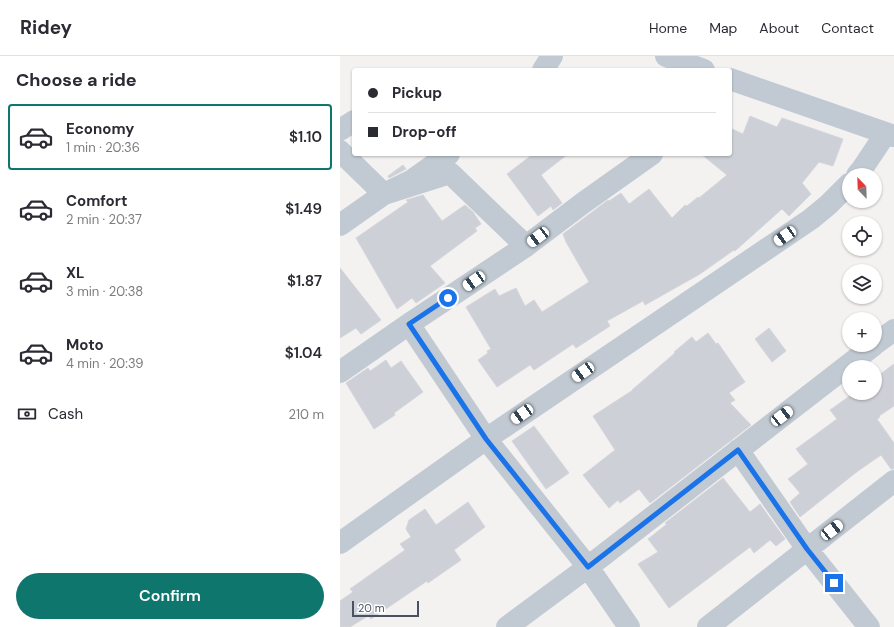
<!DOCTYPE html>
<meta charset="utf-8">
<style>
:root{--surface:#fff;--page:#f7f7f7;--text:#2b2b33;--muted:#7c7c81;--line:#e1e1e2;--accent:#0f766e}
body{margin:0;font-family:"DM Sans",sans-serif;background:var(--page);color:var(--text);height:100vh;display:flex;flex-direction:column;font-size:15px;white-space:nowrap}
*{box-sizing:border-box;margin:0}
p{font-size:13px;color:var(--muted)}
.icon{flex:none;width:22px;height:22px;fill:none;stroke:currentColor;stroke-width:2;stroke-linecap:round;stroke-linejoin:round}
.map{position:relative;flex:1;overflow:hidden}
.drawer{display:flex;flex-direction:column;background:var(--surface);width:340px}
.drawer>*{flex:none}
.hud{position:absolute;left:12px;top:12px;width:380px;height:88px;border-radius:4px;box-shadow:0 1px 3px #0004;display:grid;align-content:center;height:88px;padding:0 16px;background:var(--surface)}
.needle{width:26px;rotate:337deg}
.controls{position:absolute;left:502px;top:112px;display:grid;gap:8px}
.controls a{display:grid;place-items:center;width:40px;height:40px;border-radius:50%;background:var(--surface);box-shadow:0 1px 3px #0004;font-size:20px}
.scale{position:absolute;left:12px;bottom:10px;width:67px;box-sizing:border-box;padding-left:4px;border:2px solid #485260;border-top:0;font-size:11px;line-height:14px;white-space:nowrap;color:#485260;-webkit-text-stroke:3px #fff;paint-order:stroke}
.end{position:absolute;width:18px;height:18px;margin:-9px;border:5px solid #1a73e8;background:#fff;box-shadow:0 0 0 2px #fff}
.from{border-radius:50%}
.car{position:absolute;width:12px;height:24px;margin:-12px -6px;border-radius:5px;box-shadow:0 0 3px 1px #0007;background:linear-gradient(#fff 24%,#345 0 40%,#fff 0 76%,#345 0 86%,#fff 0)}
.hud b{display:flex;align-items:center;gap:14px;height:38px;font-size:15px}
.hud b+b{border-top:1px solid var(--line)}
.hud i{width:10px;height:10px;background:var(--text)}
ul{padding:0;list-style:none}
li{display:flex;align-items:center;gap:12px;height:66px;margin:0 8px 6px;padding:0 8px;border:2px solid transparent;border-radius:4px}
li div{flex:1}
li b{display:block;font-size:15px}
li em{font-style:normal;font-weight:600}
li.on{border-color:var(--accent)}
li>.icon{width:36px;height:36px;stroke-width:1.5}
h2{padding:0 16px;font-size:18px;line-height:48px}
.pay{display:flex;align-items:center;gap:10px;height:44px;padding:0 16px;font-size:15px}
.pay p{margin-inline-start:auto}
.cta{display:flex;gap:8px;margin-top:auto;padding:8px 16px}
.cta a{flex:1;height:46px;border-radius:24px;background:var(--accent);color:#fff;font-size:16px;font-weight:600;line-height:46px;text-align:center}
header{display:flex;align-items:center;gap:24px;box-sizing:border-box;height:56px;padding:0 20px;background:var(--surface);border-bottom:1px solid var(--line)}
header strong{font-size:19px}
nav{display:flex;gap:22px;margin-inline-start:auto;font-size:14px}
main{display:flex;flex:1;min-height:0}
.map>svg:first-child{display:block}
.building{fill:#cdd0d6;stroke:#d5d6dd}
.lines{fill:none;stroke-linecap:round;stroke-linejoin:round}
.minor{stroke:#c1cad3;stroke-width:22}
.route{stroke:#1a73e8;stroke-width:5}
</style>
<header>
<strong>Ridey</strong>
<nav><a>Home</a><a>Map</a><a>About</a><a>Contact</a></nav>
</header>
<main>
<section class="drawer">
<h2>Choose a ride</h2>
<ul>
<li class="on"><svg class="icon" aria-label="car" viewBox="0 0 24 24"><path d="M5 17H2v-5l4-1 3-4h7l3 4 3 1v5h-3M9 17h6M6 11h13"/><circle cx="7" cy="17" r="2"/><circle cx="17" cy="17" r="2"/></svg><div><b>Economy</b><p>1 min · 20:36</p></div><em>$1.10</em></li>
<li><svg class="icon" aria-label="car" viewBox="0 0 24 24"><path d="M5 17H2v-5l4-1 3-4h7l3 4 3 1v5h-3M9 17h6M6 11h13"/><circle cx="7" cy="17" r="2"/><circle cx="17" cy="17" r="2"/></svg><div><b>Comfort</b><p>2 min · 20:37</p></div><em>$1.49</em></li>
<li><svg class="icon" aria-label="car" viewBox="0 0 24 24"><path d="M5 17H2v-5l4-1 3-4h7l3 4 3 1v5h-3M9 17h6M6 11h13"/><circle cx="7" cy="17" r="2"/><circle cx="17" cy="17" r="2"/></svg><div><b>XL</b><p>3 min · 20:38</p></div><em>$1.87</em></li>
<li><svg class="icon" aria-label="car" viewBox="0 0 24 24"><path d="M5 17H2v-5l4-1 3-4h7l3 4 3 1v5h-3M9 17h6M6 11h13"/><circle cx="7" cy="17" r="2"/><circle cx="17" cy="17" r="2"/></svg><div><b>Moto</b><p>4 min · 20:39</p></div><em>$1.04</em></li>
</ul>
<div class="pay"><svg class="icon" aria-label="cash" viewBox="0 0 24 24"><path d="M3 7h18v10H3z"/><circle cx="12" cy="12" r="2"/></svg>Cash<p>210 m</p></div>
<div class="cta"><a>Confirm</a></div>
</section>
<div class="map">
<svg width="554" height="571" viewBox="0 0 554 571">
<rect width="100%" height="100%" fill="#f4f1f1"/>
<path class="building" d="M410,60l27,11 5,-9 61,21 -10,27 -14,-4 -17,21 9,11 -22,22 -7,-7 -47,42 -1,-1 -34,24 -55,31 -2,-4 -36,20 3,5 -34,22 -3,-4 -39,26 -4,-5 -33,22 -19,-27 10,-7 -1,-2 4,-2 -25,-42 29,-18 4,7 17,-8 9,18 9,-6 8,12 47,-30 -23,-40 -3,-8 45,-34 1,1 12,-8 8,11 20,-15 23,29 13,-13 2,1 11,-9 1,1 28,-23 -26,-21h29v-26l13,6z
M193,98h35l-27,21 21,28 -9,7 -2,-4 -13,10 -31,-42z
M63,109l3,4 -17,9 -1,-2z
M83,139l19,26 23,-16 8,7 8,12 -6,4 2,3 -47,35 15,17 -29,20 -4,-5 -15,11 -41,-71 52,-36 -2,-2z
M0,212l41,52 -20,14 -5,-6 -16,10z
M429,272l17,23 -14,11 -17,-23z
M368,277l8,11 2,-1 27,39 -16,11 6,7 -5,3 21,22 -101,78 -11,-14 -19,14 -2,-3 -9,8 -26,-33 32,-25 -22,-34 40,-26h-1l43,-37 -1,-1 18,-15 4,5z
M46,304l5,8 10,-7 22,31 -29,21 1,2 -21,14 -28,-46 22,-15 2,3z
M554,308v42l-15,10 1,1 -3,2 17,24v26h-3l-10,-14 -23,16 -58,46 -10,-15 10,-9 -12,-14 20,-15 -12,-15 41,-30 -7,-9 24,-17h21v-15z
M194,370l35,47 -23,16 -34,-48z
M383,422l27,34 10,-8 25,35 -9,7 -6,-6 -16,13 -4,-6 -81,61 -31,-44 20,-12 -10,-13 19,-15 -2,-1z
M128,446l17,25 -31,23 7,10 -33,23 -1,-2 -56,38 -3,-3 -18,11h-10v-26l13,-9 -3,-3 55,-39 -5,-6 11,-7 -5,-8 3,-9 16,-11 11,16z"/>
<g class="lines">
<path class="minor" d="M326,0l38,14
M203,14l9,-14
M390,23l164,57
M0,74l14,-9
M0,95l44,43 66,-21 76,73
M517,119l5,-6 24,-36
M0,169l44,-31 27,-13 38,-27
M69,268l77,115 102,128 41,60
M535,288l19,-14
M0,316l69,-48 117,-78 57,-43 69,-49
M398,394l69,99 62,78
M0,487l146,-104 325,-220 17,-14 21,-21
M167,571l81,-60 286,-222
M368,571l186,-146"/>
</g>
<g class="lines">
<path class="route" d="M108,242l-39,26 77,115 102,128 150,-117 69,99 27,34"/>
</g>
</svg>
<div class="controls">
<a><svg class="needle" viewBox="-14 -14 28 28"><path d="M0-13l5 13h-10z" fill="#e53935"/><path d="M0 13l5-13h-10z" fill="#7c7c81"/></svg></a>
<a><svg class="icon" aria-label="locate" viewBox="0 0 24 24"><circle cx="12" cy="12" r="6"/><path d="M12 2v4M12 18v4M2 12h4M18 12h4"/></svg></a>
<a><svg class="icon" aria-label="layers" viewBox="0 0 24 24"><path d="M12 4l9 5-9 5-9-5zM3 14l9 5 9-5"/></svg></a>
<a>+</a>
<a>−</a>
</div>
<div class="scale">20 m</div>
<i class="end from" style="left:108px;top:242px"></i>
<i class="end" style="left:494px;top:527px"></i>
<i class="car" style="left:445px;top:180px;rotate:236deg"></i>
<i class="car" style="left:198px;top:181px;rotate:233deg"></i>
<i class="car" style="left:134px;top:225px;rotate:236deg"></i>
<i class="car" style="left:243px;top:316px;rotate:235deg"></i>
<i class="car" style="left:182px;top:358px;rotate:236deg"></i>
<i class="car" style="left:442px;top:360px;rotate:52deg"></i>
<i class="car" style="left:492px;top:474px;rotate:52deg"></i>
<div class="hud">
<b><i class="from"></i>Pickup</b>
<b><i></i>Drop-off</b>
</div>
</div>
</main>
